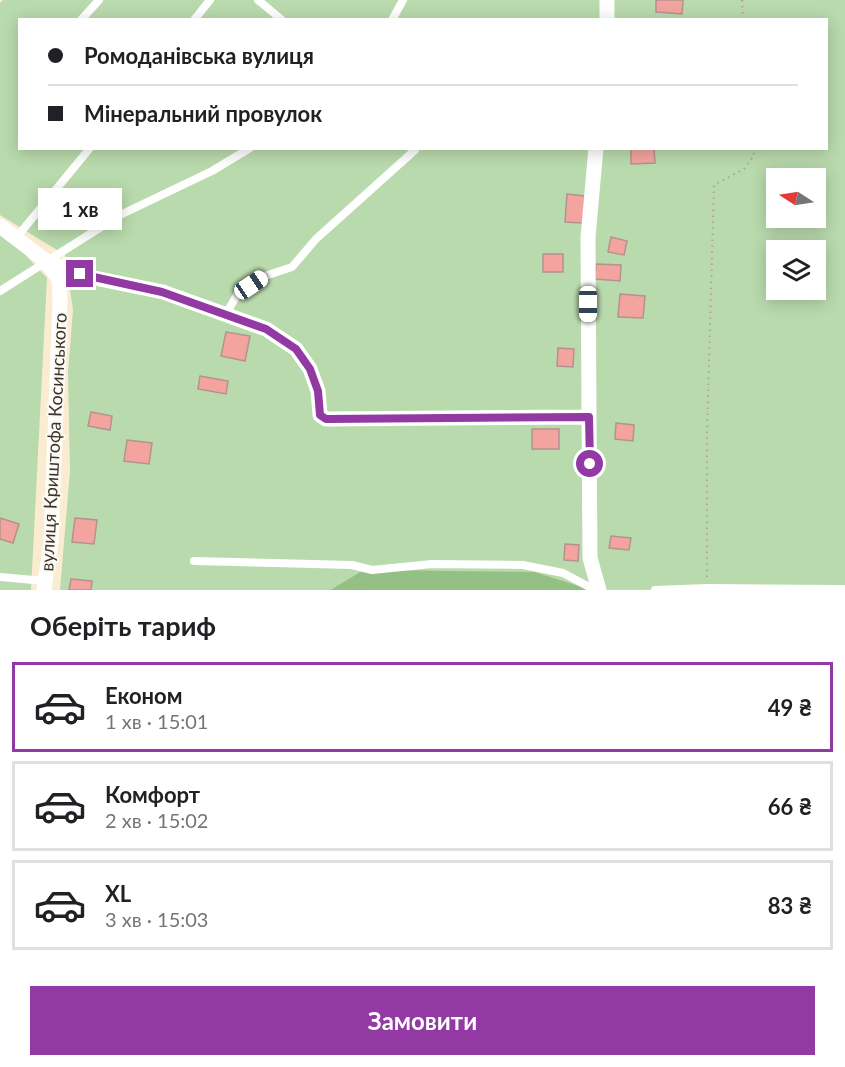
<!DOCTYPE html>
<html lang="uk">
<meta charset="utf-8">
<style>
:root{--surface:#fff;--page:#f6f6f6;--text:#202124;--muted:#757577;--line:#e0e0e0;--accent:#9239a4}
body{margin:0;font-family:Lato,sans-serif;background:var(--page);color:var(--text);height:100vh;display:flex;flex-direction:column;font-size:22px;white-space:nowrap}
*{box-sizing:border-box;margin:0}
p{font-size:20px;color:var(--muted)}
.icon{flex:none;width:33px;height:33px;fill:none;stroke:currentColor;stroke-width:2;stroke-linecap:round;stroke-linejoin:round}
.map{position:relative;height:590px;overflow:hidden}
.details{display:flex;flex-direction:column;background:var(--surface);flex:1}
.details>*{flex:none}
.top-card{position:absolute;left:18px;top:18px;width:810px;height:132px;border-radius:0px;box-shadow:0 3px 15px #0003;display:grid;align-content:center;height:132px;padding:0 30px;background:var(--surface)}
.needle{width:39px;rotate:282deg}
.controls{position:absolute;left:766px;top:168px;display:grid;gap:12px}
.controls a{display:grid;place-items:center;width:60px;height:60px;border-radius:0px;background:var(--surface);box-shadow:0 3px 15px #0003;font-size:30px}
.end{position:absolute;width:27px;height:27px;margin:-14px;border:8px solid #9239a4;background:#fff;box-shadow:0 0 0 3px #fff}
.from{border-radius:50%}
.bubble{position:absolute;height:42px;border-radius:0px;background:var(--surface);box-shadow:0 3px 15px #0003;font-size:20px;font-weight:700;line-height:42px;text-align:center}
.car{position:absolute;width:18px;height:36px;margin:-18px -9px;border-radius:8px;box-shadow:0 0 4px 2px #0007;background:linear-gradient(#fff 24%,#345 0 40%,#fff 0 76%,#345 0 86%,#fff 0)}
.top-card b{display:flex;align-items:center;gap:21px;height:57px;font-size:22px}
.top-card b+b{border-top:2px solid var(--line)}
.top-card i{width:15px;height:15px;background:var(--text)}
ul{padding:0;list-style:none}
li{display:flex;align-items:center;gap:18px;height:90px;margin:0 12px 9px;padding:0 18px;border:3px solid var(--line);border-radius:0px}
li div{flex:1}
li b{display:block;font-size:22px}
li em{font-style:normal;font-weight:700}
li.current{border-color:var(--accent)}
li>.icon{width:54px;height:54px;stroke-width:1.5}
h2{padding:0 30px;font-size:27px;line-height:72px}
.primary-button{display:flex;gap:12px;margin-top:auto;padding:12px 30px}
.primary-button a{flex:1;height:69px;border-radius:0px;background:var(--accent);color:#fff;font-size:24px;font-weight:700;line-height:69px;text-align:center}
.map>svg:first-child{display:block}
.green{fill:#b9daad;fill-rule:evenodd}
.forest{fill:#94c084}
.building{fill:#f4a49e;stroke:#b39290;stroke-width:1.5}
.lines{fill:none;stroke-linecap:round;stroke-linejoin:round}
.path{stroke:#b0a590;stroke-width:2;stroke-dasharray:1.5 4.5;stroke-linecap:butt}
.service{stroke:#fff;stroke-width:8}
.minor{stroke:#fff;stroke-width:15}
.route{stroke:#9239a4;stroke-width:8}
.labels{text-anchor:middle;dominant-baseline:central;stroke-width:4.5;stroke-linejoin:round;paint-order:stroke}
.street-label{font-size:18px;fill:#3a342a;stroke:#fdfaf5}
</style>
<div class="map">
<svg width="845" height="590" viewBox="0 0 845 590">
<rect width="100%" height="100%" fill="#faecd0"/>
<path class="green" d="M3,0h842v589l-253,1 -57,-18h-175l-30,18h-270l10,-119 -2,-99 5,-62 -8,-55 -65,-40v-212zM20,20h806v128h-806zM777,178h39v40h-39zM777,250h39v40h-39z
M0,234l17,12 30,32 -16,312h-31z"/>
<path class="forest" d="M372,570l163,2 57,18h-262l30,-18z"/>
<path class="building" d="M656,0h27l-1,14 -26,-2z
M631,148h23l1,15 -24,1z
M567,194l18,2 -2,27 -18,-1z
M611,237l16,4 -3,14 -16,-3z
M543,254h20v18h-20z
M596,264l25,1 -1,16 -25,-2z
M620,294l25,2 -2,22 -25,-1z
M226,332l24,4 -5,25 -24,-5z
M558,348l16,1 -1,18 -16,-1z
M200,376l28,5 -2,13 -28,-5z
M91,412l21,4 -2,14 -22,-4z
M616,423l18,2 -1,16 -18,-2z
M532,429h27v20h-27z
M127,440l25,3 -3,21 -25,-3z
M0,518l19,6 -6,19 -13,-4z
M75,518l22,2 -3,24 -22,-2z
M611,536l20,2 -2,12 -20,-2z
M565,544l14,1 -1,16 -14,-1z
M71,579l21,2 -1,9h-22z"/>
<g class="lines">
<path class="path" d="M742,0l1,20
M707,577v-144l7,-248 30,-16 10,-14 -1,-7
M357,590l7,-10"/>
<path class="service" d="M258,0l24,20
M81,20l18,-20
M194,20l16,-20
M392,20l11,-20
M16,238l74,-90
M0,291l120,-76 92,-44 38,-23
M226,314l11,-19 28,-19 27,-9 24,-28 99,-89
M194,561l158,4 20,5 60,-6 91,1 40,8 32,17
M0,577l45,4
M655,590l52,-2 138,1"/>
<path class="minor" d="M607,20v-20
M596,148l-8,89 1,180 1,141 9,32
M0,226l46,35 34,14 83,17 103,37 30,20 14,20 8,22 2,24 6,4 263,-2
M44,590l7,-49 9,-240 -1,-22 -13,-18"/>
</g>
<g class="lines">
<path class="route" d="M80,274l82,18 104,37 30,20 14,20 8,22 2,24 6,4 263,-2 1,47"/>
</g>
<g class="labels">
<g class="street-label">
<text transform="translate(53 442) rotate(-87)">вулиця Криштофа Косинського</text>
</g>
</g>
</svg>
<div class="controls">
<a><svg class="needle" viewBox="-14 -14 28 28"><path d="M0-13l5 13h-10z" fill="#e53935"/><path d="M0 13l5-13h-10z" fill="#757577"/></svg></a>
<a><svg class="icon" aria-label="layers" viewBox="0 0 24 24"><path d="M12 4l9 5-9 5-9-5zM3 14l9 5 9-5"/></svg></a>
</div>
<i class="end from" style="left:590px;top:464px"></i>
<i class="end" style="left:80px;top:274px"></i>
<div class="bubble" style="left:38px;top:188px;width:84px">1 хв</div>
<i class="car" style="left:251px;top:285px;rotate:56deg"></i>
<i class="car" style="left:588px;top:304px;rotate:180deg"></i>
<div class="top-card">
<b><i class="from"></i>Ромоданівська вулиця</b>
<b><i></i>Мінеральний провулок</b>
</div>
</div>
<section class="details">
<h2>Оберіть тариф</h2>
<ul>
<li class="current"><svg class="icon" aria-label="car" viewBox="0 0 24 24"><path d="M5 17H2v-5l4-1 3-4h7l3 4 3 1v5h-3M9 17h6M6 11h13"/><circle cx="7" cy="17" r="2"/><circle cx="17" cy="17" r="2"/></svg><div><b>Економ</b><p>1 хв · 15:01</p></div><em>49 ₴</em></li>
<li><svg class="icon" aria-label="car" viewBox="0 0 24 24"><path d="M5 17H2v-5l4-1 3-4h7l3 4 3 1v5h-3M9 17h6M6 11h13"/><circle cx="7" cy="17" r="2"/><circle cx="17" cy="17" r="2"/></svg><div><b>Комфорт</b><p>2 хв · 15:02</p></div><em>66 ₴</em></li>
<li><svg class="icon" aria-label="car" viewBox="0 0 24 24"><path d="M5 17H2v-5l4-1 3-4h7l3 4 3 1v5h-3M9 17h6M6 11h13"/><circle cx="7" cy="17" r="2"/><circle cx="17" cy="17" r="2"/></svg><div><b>XL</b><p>3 хв · 15:03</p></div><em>83 ₴</em></li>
</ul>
<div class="primary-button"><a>Замовити</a></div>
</section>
